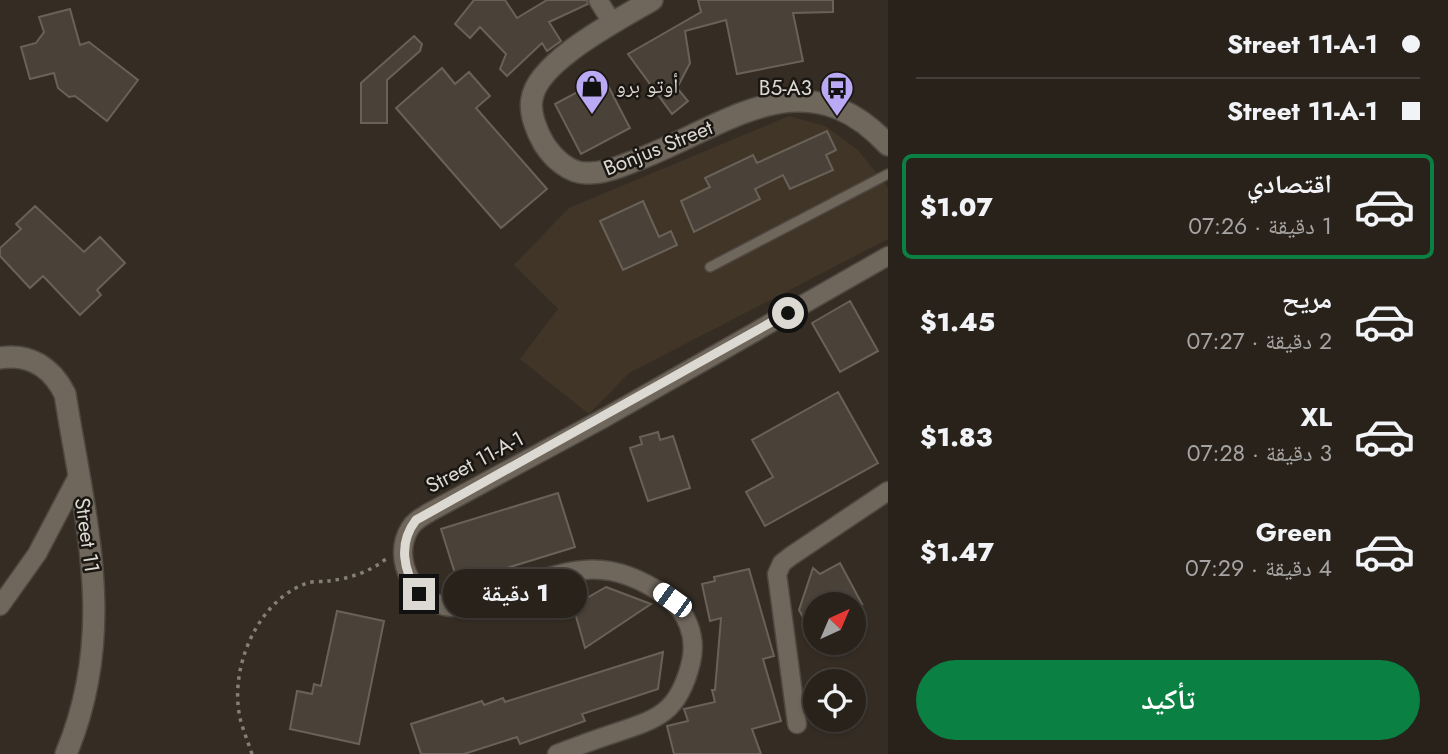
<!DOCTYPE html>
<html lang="ar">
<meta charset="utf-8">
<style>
:root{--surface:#28221b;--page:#342f28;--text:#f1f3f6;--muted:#a5a4a3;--line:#443f3a;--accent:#0b8043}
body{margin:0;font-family:Jost,"Noto Naskh Arabic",sans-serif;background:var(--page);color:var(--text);direction:rtl;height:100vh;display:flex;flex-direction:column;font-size:26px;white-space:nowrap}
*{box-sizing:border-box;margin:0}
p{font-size:23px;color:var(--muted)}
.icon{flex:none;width:38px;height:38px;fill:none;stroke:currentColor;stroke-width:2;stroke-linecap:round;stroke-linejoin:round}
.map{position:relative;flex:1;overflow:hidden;direction:ltr}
.drawer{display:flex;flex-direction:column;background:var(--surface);width:560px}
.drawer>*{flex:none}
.guide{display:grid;align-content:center;height:154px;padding:0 28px;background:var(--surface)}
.needle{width:46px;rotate:44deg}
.tools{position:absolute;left:803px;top:592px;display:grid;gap:14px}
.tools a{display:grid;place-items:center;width:63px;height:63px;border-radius:50%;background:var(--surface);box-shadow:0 2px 5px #0004,0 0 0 2px var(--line);font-size:35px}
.end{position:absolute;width:32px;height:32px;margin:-16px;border:9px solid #dcd8d2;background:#111;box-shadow:0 0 0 4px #111}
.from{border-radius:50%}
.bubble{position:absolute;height:49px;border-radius:24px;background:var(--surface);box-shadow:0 2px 5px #0004,0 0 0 2px var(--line);font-size:23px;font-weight:800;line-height:49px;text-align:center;direction:rtl}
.car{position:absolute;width:21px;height:42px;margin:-21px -10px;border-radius:9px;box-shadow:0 0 5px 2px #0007;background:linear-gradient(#fff 24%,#345 0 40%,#fff 0 76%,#345 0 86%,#fff 0)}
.guide b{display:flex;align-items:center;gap:24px;height:66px;font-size:26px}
.guide b+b{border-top:2px solid var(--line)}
.guide i{width:18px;height:18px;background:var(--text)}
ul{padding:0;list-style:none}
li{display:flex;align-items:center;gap:21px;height:105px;margin:0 14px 10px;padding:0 14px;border:4px solid transparent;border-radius:10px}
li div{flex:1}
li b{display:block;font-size:26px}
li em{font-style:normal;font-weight:800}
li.active{border-color:var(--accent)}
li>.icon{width:63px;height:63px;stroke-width:1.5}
.button{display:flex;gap:14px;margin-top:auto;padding:14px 28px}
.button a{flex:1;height:80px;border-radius:42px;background:var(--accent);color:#fff;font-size:28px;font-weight:800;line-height:80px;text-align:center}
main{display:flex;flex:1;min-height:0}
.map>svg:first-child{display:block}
.built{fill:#403527}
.building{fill:#4a4239;stroke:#6a6258;stroke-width:2}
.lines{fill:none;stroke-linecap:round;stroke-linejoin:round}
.lane-casing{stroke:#4e4840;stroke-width:12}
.street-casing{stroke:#4e4840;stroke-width:21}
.secondary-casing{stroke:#4e4840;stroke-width:24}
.path{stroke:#857f77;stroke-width:3.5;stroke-dasharray:3.5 5;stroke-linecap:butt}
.lane{stroke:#6f665c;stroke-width:9}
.street{stroke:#6f665c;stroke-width:18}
.secondary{stroke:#6f665c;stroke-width:21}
.route{stroke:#dcd8d2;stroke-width:9}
.labels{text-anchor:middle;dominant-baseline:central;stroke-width:5;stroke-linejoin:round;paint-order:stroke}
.poi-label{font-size:21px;fill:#dcd8d2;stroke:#1a1612;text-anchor:start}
.street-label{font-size:21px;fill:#dcd8d2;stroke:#1a1612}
</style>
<main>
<section class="drawer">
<div class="guide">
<b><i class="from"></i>Street 11-A-1</b>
<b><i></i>Street 11-A-1</b>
</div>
<ul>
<li class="active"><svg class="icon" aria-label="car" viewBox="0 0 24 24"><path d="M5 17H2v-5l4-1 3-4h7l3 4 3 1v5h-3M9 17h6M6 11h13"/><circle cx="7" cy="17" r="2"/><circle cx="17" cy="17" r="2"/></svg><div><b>اقتصادي</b><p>1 دقيقة · 07:26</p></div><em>$1.07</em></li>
<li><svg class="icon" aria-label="car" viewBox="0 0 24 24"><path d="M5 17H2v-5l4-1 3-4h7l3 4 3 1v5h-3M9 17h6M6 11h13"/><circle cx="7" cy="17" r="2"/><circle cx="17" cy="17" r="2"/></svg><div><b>مريح</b><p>2 دقيقة · 07:27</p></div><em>$1.45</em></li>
<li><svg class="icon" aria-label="car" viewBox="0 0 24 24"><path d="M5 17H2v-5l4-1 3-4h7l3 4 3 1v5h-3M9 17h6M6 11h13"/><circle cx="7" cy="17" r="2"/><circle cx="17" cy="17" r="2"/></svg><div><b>XL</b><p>3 دقيقة · 07:28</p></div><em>$1.83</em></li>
<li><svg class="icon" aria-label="car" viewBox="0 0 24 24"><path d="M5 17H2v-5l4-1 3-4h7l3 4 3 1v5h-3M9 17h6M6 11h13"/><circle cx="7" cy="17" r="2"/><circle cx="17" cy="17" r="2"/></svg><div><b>Green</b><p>4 دقيقة · 07:29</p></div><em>$1.47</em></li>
</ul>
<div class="button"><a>تأكيد</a></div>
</section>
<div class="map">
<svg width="888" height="754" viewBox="0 0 888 754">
<rect width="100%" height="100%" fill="#352d24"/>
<path class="built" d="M789,116l36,10 33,24 30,38v51l-259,134 -40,41 -69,-55 38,-50 -44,-44 55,-57z"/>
<path class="building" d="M474,0h31l12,18 30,-18h40l1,4 -39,18 12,19 -14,10 -5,-8 -35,33 -7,-7 6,-15 -26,-27 -10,11 -15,-14z
M698,0h135v12l-40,1 10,48 -66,13 -11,-54 -41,11 5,32 -13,25 11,13 -16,13 -44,-60 73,-42z
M70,9l10,36 9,-3 49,38 -31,41 -32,-25 -6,1 -11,-9 -4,-15 -24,6 -9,-32 15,-4 8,-11 -5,-15z
M414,36l8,8 -2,7 -33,29v43h-26v-40z
M442,68l13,16 14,-12 21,24 -14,12 71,81 -46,39 -105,-120z
M604,78l26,50 -49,26 -26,-50z
M827,131l9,19 -10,5 7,15 -43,19 -7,-14 -28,14 5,10 -66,33 -13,-31 29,-14 -5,-9 48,-23 4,8z
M643,201l16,36 12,-6 6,14 -54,25 -23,-49z
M35,206l49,46 16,-15 25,26 -28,27 4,5 -21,20 -37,-39 -13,12 -30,-32v-8l21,-19 -5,-5z
M850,301l28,50 -38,21 -28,-49z
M838,392l40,71 -113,63 -19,-34 27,-15 -21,-37z
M658,432l2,8 13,-4 17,52 -42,13 -18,-53 12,-4 -2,-7z
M558,493l17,54 -117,36 -17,-54z
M840,563l22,41h-46v37l-17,-31 14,-42 7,6z
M749,569l25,87 -11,3 18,62 -29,8 9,25h-87l-7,-28 21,-5 -4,-12 31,-7 -3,-12h3l6,-72 -11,3 -8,-37 13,-3 -1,-4z
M606,587l45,17 -66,44 -12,-42z
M337,611l47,10 -25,123 -69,-15 7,-38 15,3 2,-10 7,2z
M663,652l-5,37 -76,25 3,7 -65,23 -3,-7 -53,17h-43l-10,-30 71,-23 2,4 19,-7 2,4z"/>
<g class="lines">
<defs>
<path id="lane" d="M710,267l178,-93"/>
<path id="street" d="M598,0l15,24
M0,606l37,-52 41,-78
M797,724l-20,-150 5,-11 9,-7 97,-65
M557,754c18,-7 37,-14 55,-20 46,-15 67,-21 79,-72 6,-25 -4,-51 -24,-65 -64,-46 -102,-25 -170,-3 -14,5 -30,13 -45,13 -36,-2 -62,-47 -42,-79 5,-8 12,-11 20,-16l176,-95 282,-161"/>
<path id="secondary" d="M652,0c-30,18 -115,61 -120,99 -3,14 5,33 12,45 9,14 25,29 42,29 18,1 35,-7 51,-13 88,-33 167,-106 251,-15
M0,358c30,-5 52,10 65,36 20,126 53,236 1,360"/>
</defs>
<use href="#lane" class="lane-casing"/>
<use href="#street" class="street-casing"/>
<use href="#secondary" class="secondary-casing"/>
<path class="path" d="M252,754c-4,-12 -9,-24 -12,-36 -11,-50 17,-117 67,-135 6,-2 15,-1 21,-2 20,-2 45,-10 60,-24"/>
<use href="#lane" class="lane"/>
<use href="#street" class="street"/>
<use href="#secondary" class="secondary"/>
</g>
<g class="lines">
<path class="route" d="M419,594c-16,-23 -21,-51 -3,-74l372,-207"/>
</g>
<defs>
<symbol id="shop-pin" viewBox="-11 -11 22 30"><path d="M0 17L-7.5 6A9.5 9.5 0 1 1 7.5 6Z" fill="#baaaf6" stroke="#1a1612"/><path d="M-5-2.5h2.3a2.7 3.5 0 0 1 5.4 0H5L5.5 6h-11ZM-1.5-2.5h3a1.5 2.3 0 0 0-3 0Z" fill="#111"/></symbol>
<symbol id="bus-pin" viewBox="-11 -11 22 30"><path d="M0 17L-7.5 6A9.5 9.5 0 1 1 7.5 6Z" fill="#baaaf6" stroke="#1a1612"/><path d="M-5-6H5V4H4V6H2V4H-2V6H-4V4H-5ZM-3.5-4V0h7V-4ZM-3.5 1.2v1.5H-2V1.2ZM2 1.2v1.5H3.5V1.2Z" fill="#111"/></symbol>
</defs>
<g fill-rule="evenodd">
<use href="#shop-pin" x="573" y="67" width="38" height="52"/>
<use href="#bus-pin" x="818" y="69" width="38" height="52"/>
</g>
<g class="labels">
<g class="poi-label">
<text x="616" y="86">أوتو برو</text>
<text x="812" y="88" text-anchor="end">B5-A3</text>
</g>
<g class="street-label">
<text transform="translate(658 148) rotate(-22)">Bonjus Street</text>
<text transform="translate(475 462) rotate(-28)">Street 11-A-1</text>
<text transform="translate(87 535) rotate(82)">Street 11</text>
</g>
</g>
</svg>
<div class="tools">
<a><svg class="needle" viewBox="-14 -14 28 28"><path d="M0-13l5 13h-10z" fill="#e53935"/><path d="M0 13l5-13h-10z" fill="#a5a4a3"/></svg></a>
<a><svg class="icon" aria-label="locate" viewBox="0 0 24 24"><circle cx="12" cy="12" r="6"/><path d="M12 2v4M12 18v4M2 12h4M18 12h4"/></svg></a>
</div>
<i class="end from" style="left:788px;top:313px"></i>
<i class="end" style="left:419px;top:594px"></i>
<div class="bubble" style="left:443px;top:569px;width:144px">1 دقيقة</div>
<i class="car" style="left:672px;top:600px;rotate:306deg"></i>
</div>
</main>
